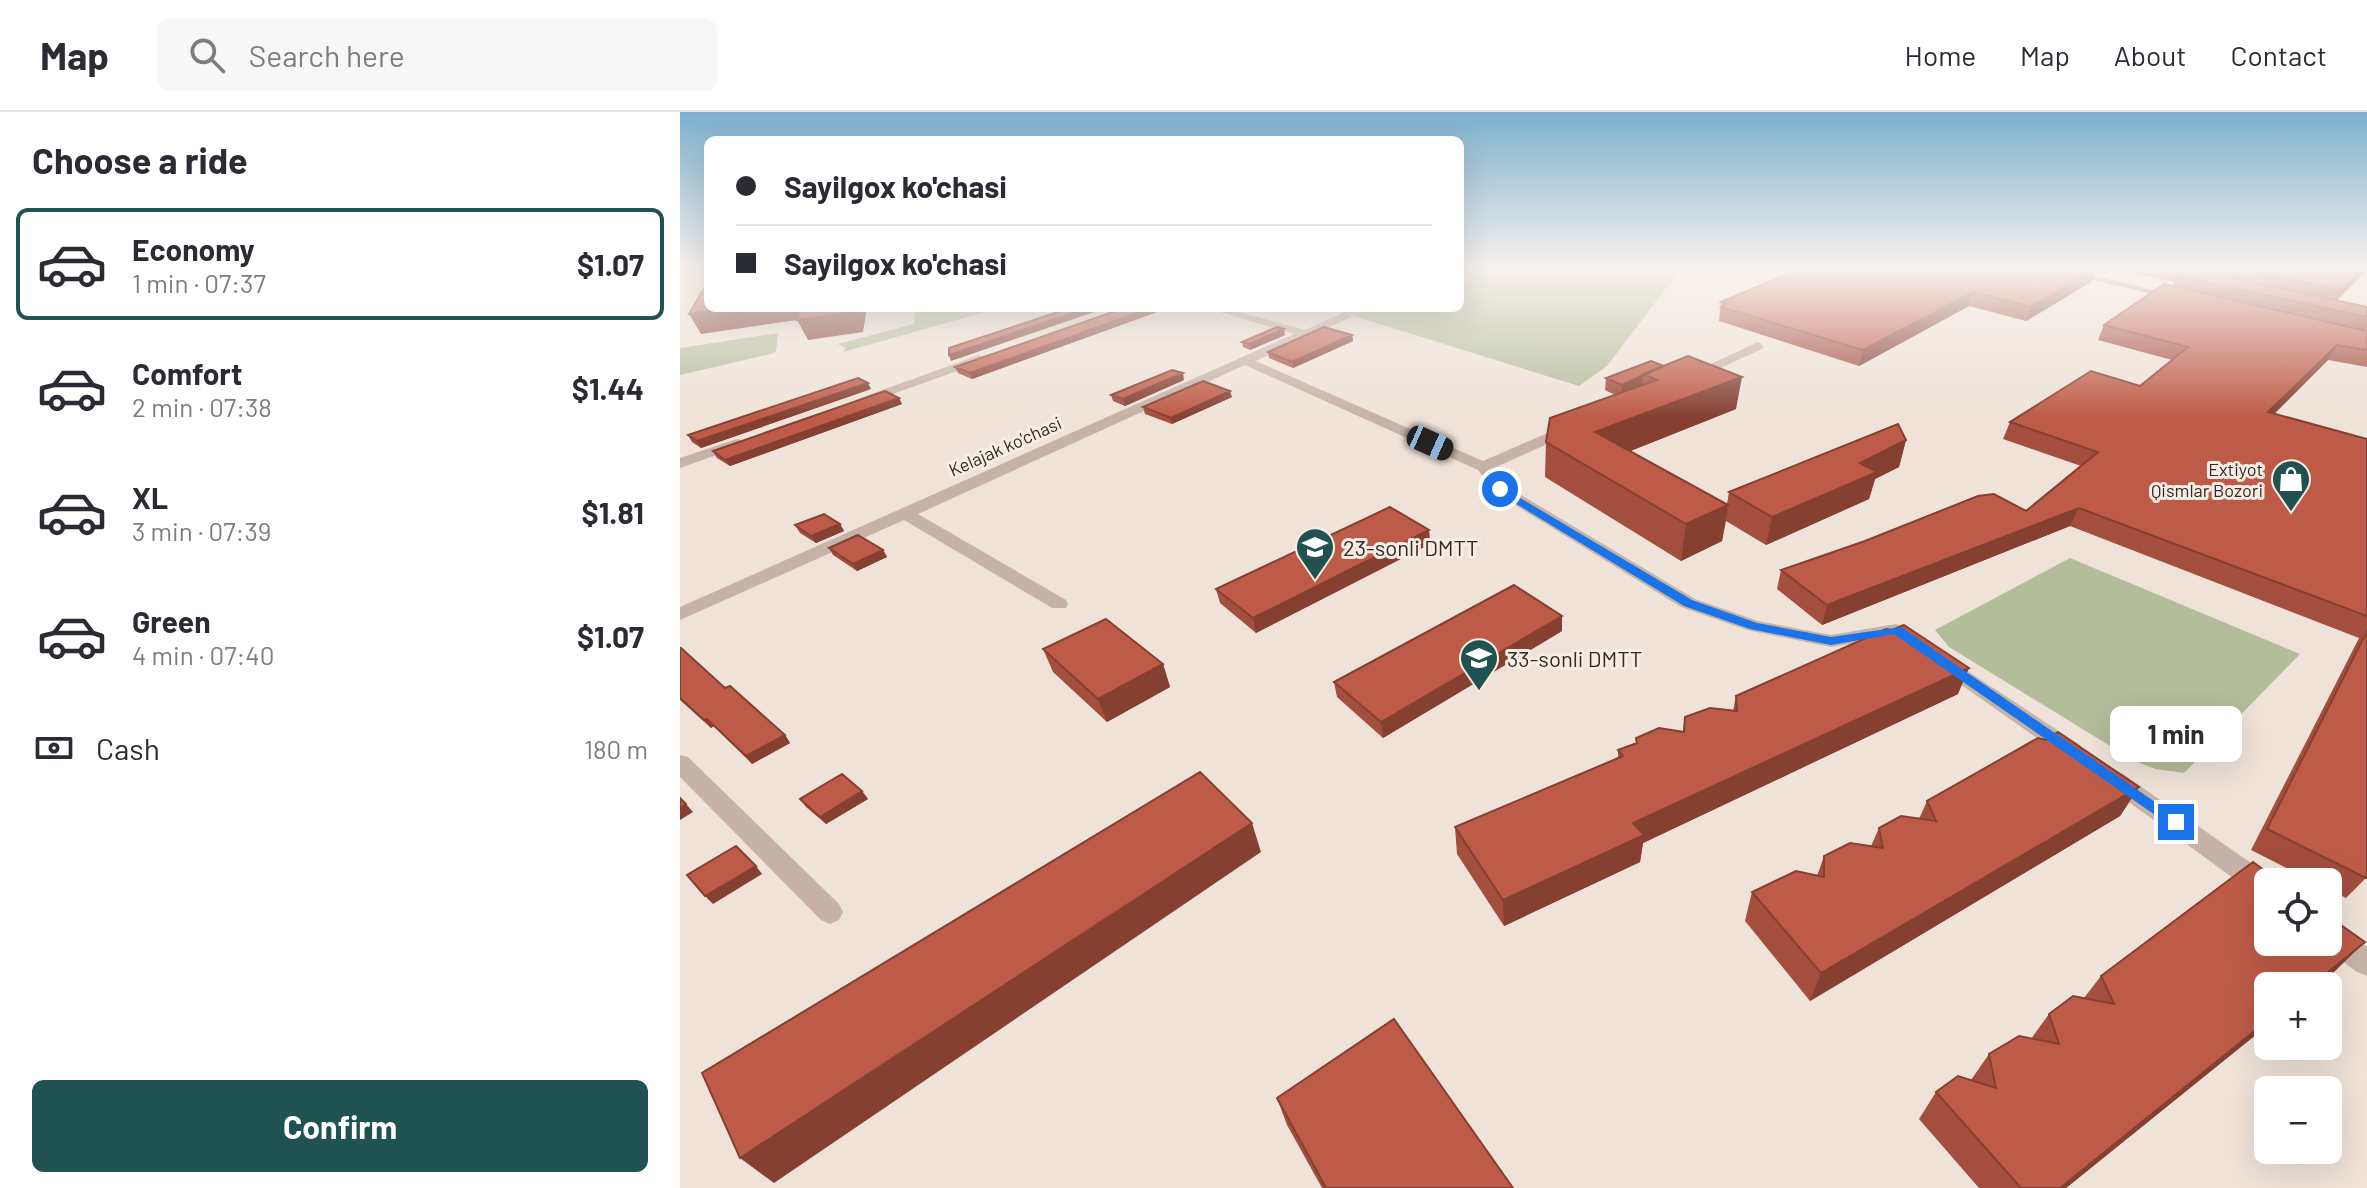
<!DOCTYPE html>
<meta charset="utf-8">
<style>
:root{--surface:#fff;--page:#f7f7f7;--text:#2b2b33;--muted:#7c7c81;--line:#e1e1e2;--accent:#1f5251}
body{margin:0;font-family:Barlow,sans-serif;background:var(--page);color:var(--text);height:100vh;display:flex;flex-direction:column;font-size:30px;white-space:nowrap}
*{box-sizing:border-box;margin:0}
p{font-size:26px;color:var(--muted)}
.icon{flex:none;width:44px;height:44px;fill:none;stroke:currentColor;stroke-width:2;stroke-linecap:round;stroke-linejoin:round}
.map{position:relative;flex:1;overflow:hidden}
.panel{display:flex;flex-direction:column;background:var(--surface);width:680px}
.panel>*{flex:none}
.banner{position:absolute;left:24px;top:24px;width:760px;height:176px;border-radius:12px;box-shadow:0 8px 32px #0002;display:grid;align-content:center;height:176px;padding:0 32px;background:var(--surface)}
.fabs{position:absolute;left:1574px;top:756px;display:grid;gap:16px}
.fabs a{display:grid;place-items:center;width:88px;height:88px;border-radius:12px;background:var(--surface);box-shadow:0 8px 32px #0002;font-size:40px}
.end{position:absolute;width:36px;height:36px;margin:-18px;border:10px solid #1a73e8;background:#fff;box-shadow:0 0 0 4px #fff}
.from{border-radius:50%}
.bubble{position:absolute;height:56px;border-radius:12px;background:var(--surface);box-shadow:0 8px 32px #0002;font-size:26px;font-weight:700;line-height:56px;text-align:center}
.car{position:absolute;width:24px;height:48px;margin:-24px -12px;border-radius:10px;box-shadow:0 0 6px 2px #0007;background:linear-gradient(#222 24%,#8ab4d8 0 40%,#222 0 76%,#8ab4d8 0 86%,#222 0)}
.banner b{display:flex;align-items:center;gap:28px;height:76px;font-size:30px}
.banner b+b{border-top:2px solid var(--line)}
.banner i{width:20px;height:20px;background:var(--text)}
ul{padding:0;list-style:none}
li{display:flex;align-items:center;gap:24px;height:112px;margin:0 16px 12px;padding:0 16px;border:4px solid transparent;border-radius:12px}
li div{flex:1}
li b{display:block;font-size:30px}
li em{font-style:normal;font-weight:700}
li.on{border-color:var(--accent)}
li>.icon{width:72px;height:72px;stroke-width:1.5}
h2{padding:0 32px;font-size:36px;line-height:96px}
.pay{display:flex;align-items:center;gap:20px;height:88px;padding:0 32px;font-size:30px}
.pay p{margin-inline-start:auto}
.button{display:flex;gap:16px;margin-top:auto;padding:16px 32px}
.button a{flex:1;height:92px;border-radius:12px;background:var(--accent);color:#fff;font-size:32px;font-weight:700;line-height:92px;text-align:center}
header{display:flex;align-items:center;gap:48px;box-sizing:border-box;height:112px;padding:0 40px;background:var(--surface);border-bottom:2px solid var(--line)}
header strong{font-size:38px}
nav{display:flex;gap:44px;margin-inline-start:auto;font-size:28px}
.search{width:560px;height:72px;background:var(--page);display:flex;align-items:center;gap:20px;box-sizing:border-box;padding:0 28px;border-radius:12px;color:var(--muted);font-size:30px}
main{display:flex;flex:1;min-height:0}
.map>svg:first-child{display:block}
.green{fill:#b4bd9a}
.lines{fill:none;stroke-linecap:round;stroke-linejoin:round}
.street{fill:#c6b2a6;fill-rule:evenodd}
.secondary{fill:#9a8178;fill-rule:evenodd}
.wall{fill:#a34e3e}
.shaded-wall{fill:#854032}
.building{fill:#be5b48;stroke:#854032;stroke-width:2}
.route{fill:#1a73e8}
.labels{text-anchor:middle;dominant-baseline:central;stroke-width:6;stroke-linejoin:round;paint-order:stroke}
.far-street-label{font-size:18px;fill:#332926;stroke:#f8ede5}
.far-poi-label{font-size:18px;fill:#332926;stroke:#f8ede5;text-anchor:end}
.poi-label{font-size:22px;fill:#332926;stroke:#f8ede5;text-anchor:start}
</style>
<header>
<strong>Map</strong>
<div class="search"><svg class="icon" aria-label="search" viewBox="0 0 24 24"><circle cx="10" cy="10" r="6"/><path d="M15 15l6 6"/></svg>Search here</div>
<nav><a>Home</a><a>Map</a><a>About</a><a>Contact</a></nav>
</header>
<main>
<section class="panel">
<h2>Choose a ride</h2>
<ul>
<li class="on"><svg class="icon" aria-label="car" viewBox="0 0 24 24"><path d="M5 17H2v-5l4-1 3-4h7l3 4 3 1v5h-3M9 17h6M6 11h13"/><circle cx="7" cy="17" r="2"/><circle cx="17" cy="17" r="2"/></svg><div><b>Economy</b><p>1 min · 07:37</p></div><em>$1.07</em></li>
<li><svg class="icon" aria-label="car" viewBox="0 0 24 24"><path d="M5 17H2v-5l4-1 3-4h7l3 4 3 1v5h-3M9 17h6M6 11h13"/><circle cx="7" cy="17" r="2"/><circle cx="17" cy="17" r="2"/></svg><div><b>Comfort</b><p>2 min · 07:38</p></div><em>$1.44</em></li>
<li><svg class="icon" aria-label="car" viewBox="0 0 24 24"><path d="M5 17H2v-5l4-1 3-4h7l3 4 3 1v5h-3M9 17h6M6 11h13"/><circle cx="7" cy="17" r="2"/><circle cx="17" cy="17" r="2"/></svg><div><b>XL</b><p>3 min · 07:39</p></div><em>$1.81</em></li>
<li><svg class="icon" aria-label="car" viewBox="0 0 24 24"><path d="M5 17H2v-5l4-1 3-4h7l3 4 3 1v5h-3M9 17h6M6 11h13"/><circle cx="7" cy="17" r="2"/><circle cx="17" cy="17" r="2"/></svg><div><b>Green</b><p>4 min · 07:40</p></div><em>$1.07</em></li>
</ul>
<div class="pay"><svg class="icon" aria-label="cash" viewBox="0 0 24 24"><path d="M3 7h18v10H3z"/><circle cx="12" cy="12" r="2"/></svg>Cash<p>180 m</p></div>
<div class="button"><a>Confirm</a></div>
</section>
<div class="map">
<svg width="1687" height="1076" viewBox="0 0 1687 1076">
<rect width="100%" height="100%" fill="#efe3d9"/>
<path class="green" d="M780,155h222l-75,99 -28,20 -251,-78h132z
M270,196h49l-156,44 3,-4 -8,-4 76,-20 1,-11z
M98,221l-2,19 -5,2 -91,21v-27z
M1390,446l230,96 -116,119 -29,-4 -22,-9 -184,-113 -14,-17z"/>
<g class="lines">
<path class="street" d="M527,196h18l80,22 38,-17h8v4l-95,44 227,100 83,-36h10v6l-84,38 14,17 189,113 63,22 73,14 65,-11 15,9 -10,6 -8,-2 -62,10 -84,-17 -66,-23 -187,-115 -16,-22 -233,-105 -327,149 148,86 2,4 -2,4h-14l-148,-88 -224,100v-13l614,-273z
M1078,230l6,4 -2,3 -68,31 -11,-3z
M299,243l6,4 -2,3 -116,41 -12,-3z
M57,327l5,1v6l-62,22v-10z
M1263,543l137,90 3,6 -3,6 -8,2 -8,-2 -128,-90 -3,-5z
M0,643l8,2 151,147 4,8 -4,8 -9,4 -9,-4 -141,-143z
M1435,659l8,3 154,107 -9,1v18l-9,-3 -152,-111 -4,-6 4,-6z
M1648,810l39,25v29l-10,-4 -39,-29 10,-1z"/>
<path class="secondary" d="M1360,155h18l124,30 -5,3z"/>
</g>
<path class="wall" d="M1124,155h563v3l-30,30 30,7v60l-39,-7 -54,54 93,25v436l-1,3 -20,20 -18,-9v-7h-14l-63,-32 108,-212 -289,-112 -248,99 -45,-36 4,-19 245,-59 55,-45 -78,-27 7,-17 130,-36 32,-26 -74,-20 6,-15 68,-39 2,-4 -61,-13 -9,5 -10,-2 -3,10 -65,39 -57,-15 -110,60 -140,-45 2,-19z
M444,196h44l-196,71 -14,-6 -3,-6z
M605,223l-35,15 -7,-3 -1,-5z
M672,223l1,6 -60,27 -24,-10 -1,-6z
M971,249l85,48 -106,42 97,53 2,-12 177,-52 -7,27 -24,12 -6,20 -103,46 -40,-24 -4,20 -41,20 -136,-84 1,-35 69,-47 -10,-5 1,-12z
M504,268l-59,26 -12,-5 -2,-6z
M191,277l-170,59 -9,-6 -4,-7z
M552,285l-60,27 -27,-10 -2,-7z
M219,286l3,6 -172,62 -13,-8 -4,-7z
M160,412l4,7 -28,12 -16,-10 -5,-8z
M749,418l1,14 -174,89 -36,-30 -4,-14z
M149,436l54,2 4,7 -30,14 -24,-16z
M882,519l-179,107 -46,-41 -3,-15z
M0,537l45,39 60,47 5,8 -38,21 -38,-38 -3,2 -31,-28z
M363,537l120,15 7,23 -63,35 -54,-50z
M1278,582l-315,149 -3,19 -136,64 -47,-72 -2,-27 163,-69v-8l18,-6v-6l47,-6 2,-15 48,-6 3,-15z
M1459,675l-19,29 -310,185 -65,-80 7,-29 65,-16 7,-20 47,-10 8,-18 40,-9 8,-18z
M182,679l6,8 -42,25 -20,-17 -6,-8z
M1655,859l-19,15h-48v39l-202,163h-87l-60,-69 17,-27 35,-12 18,-26 42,-15 18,-25 35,-16 17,-22z
M597,986l236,90h-191l-35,-63z"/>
<path class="shaded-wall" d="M1427,155h7l-10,7z
M1684,155h3v3l-34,34 8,-14z
M1416,157l-5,13 -65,39 5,-14z
M1293,180l-4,14 -110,60 4,-16z
M52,196h135l-4,24 -55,8 -11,-20 -96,14 -12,-20z
M408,196h18l-155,53 -2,-6z
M471,196h17l-196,71 -2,-6z
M604,217l1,6 -35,15 -1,-6z
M672,223l1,6 -60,27 -1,-6z
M1657,233l-9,15 -69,69 9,-17z
M503,261l1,7 -59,26 -2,-7z
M963,264l-1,12 -21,10 1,-13z
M1062,265l-6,32 -143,57 2,-34z
M188,271l3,6 -170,59 -4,-7z
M550,279l2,6 -60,27 -1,-6z
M219,286l3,6 -172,62 -5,-6z
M1226,328l-7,27 -24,12 -6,20 -103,46 6,-28 88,-54z
M1048,393l-6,36 -41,20 5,-37z
M1399,396l-9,18 -248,99 5,-20z
M160,412l4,7 -28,12 -5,-7z
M749,418l1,14 -174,89 -3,-15z
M203,438l4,7 -30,14 -4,-7z
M882,504v15l-179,107 -2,-16z
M483,552l7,23 -63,35 -9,-23z
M1289,556l-11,26 -315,149 -3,19 -136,64 -1,-26 130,-77z
M27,607l7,7 -3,2 -7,-8z
M105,623l5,8 -38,21 -6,-8z
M1459,675l-19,29 -310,185 11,-28z
M182,679l6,8 -42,25 -6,-7z
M6,692l7,8 -13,8v-12z
M572,711l9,29 -487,331 -34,-25z
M76,754l6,8 -49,30 -8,-8z
M1685,830l-30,29 -19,15h-5z
M1588,908v5l-202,163h-6z"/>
<path class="building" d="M1124,155h285l7,2 -65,38 -58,-15 -110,58 -142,-43 6,-3 -6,-2z
M1493,155h9l185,40v10l-190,-41 9,-6z
M1552,155h132l-23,23z
M28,169v27h24l-43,6z
M1484,172l203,47v19l-30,-5 -69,67 99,27v177l-288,-108 -252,97 -46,-35 84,-29 113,-45 16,-2 32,17 72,-59 -88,-30 81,-51 49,15 48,-39 -84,-22z
M121,196h53v4l-57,8z
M390,196h18l-139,47v-7z
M444,196h27l-181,65 -15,-6z
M597,215l7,2 -35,15 -7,-2z
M644,215l28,8 -60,27 -24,-10z
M1008,244l54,21 -147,55 133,73 -42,19 -140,-82 4,-24 107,-38 -14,-6z
M971,249l13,5 -42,19 -16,-7z
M492,258l11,3 -60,26 -12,-4z
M178,266l10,5 -171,58 -9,-6z
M523,269l27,10 -59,27 -28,-11z
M205,279l14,7 -174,62 -12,-9z
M1218,312l8,16 -46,23 17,9 -105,45 -43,-25z
M710,395l39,23 -176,88 -37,-29z
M144,402l16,10 -29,12 -16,-11z
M178,423l25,15 -30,14 -24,-16z
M834,473l48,31 -181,106 -47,-40z
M426,507l57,45 -65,35 -55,-50z
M1224,513l65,43 -336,155 11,12 -141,65 -48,-73 168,-71 -5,-6 19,-7 -1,-5 23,-10 25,4 1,-15 25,-9 27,3 -1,-15 150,-67 6,1z
M1687,519v244l-1,3 -99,-49z
M1,536l44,40 5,-2 55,49 -39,21 -39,-37 -3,1 -24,-22v-49z
M1378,620l81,55 -318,186 -69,-81 44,-21 28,6v-21l26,-13 33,5 -4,-20 22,-12 35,5 -9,-20 111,-63 8,2z
M520,660l52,51 -512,335 -38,-85z
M162,662l20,17 -42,26 -20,-18z
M0,686l6,6 -6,4z
M56,734l20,20 -51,30 -18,-21z
M1573,750l27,20h-12v60h60v-26l37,26 -54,44h-43v34l-208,168h-39l-85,-96 22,-16 38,12 -7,-34 30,-18 40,8 -10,-30 24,-18 41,8 -13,-28z
M714,907l119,169h-187l-49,-90z"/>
<linearGradient id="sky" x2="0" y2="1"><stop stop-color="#7cb0ce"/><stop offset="0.51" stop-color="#f8f2ee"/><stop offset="1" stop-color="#f8f2ee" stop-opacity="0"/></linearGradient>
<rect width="1687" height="306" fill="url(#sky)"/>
<path class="route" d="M820,374l192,114 65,23 74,14 70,-10 283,195 -2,4h-11l-277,-192 -63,11 -81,-16 -66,-23 -187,-114 -2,-3z"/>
<defs>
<symbol id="shop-pin" viewBox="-11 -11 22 30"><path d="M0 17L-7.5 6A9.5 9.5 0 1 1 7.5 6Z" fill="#1f5251" stroke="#f8ede5"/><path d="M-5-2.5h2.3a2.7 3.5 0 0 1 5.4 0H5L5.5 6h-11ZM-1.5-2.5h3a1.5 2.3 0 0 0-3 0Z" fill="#fff"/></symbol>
<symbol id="school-pin" viewBox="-11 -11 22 30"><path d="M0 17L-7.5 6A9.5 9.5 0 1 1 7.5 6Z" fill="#1f5251" stroke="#f8ede5"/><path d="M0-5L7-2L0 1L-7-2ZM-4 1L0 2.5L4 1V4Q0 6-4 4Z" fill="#fff"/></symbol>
</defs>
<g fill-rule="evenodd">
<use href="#shop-pin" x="1589" y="345" width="44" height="60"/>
<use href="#school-pin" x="613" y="413" width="44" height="60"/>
<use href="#school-pin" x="777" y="524" width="44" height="60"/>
</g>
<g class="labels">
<g class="far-street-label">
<text transform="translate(325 334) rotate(-24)">Kelajak ko'chasi</text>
</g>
<g class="far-poi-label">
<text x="1583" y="357">Extiyot<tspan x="1583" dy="21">Qismlar Bozori</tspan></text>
</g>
<g class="poi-label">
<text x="663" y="435">23-sonli DMTT</text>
<text x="827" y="546">33-sonli DMTT</text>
</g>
</g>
</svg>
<div class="fabs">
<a><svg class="icon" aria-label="locate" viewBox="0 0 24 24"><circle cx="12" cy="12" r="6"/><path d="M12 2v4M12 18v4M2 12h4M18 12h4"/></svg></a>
<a>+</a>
<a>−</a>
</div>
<i class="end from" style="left:820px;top:377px"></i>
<i class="end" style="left:1496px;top:710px"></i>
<div class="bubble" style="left:1430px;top:594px;width:132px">1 min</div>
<i class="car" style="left:750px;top:331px;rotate:114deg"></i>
<div class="banner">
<b><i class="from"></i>Sayilgox ko'chasi</b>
<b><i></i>Sayilgox ko'chasi</b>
</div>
</div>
</main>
